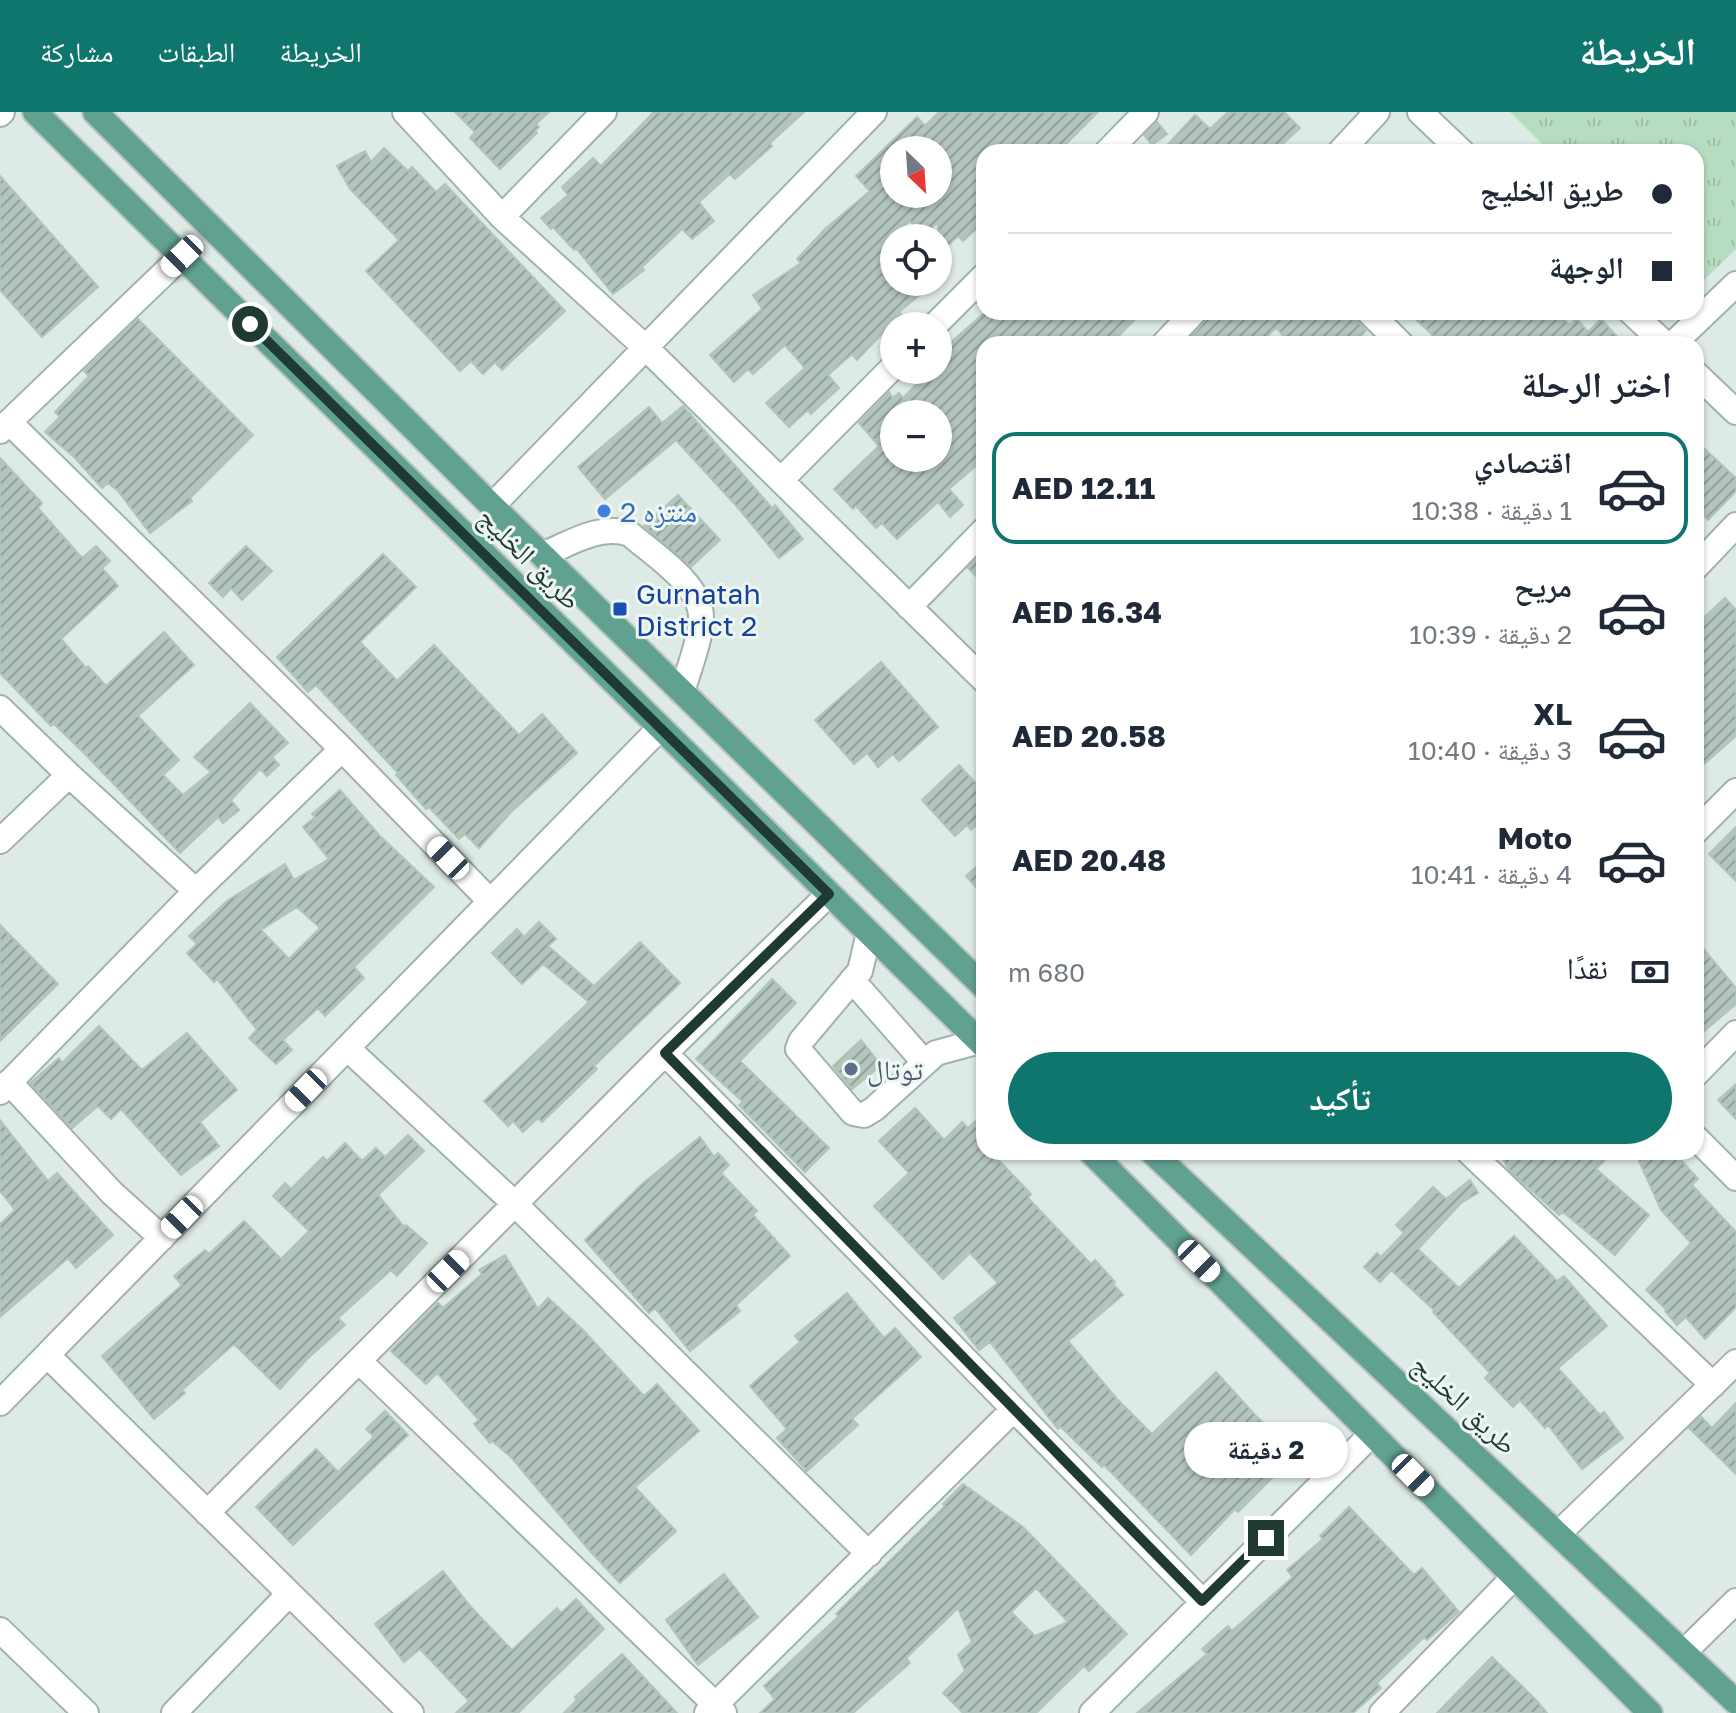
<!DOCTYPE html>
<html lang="ar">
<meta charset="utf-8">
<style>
:root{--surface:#fff;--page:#f6f6f7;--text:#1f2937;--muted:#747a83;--line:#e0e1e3;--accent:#0f766e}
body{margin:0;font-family:"Golos Text","Noto Naskh Arabic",sans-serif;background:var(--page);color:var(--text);direction:rtl;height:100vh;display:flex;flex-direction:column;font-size:30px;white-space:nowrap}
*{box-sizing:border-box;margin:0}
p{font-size:26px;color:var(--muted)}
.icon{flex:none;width:44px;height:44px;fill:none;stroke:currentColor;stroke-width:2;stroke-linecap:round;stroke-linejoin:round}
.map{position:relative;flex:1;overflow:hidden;direction:ltr}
.sheet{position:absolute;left:976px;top:224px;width:728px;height:824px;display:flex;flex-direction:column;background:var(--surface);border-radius:24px;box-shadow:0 2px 6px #0004;direction:rtl}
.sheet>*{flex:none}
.top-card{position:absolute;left:976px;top:32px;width:728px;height:176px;border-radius:24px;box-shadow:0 2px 6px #0004;direction:rtl;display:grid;align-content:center;height:176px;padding:0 32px;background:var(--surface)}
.needle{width:52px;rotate:155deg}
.buttons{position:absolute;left:880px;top:24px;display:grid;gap:16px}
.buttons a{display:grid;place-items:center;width:72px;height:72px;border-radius:50%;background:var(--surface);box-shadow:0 2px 6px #0004;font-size:40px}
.end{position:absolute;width:36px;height:36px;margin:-18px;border:10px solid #1f3a33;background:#fff;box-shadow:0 0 0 4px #fff}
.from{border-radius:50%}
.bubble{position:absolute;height:56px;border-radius:28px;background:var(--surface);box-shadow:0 2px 6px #0004;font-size:26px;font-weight:700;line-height:56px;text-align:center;direction:rtl}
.car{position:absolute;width:24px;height:48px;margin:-24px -12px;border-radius:10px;box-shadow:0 0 6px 2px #0007;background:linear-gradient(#fff 24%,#345 0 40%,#fff 0 76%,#345 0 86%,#fff 0)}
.top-card b{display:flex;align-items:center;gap:28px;height:76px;font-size:30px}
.top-card b+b{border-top:2px solid var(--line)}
.top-card i{width:20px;height:20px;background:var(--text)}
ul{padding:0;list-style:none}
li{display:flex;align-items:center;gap:24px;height:112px;margin:0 16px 12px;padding:0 16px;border:4px solid transparent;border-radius:24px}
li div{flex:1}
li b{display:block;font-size:30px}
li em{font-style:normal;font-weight:700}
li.on{border-color:var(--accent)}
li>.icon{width:72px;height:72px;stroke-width:1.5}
h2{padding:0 32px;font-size:36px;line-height:96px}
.pay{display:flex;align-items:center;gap:20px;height:88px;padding:0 32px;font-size:30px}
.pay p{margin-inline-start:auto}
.primary-button{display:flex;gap:16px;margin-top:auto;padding:16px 32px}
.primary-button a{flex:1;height:92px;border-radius:48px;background:var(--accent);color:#fff;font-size:32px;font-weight:700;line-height:92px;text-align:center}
header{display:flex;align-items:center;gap:48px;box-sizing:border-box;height:112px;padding:0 40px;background:var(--accent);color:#fff}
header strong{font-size:38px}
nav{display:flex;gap:44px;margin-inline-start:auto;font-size:28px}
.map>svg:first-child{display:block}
.park{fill:url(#park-tufts)}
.building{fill:url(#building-hatch);stroke:#b1c4bc;stroke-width:2;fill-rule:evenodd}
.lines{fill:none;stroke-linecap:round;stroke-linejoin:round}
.minor-casing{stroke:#a1b2ac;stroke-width:28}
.major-casing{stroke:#bcc4c2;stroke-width:28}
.minor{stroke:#fff;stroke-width:24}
.major{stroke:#61a191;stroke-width:24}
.route{stroke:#1f3a33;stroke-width:10}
.shop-dot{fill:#3f7fe0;stroke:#eff7f3;stroke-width:3}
.transit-dot{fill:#1a4fb4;stroke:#eff7f3;stroke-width:3}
.service-dot{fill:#5c6f8a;stroke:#eff7f3;stroke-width:3}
.labels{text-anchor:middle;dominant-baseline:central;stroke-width:6;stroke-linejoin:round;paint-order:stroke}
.shop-label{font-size:28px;fill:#366cbe;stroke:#eff7f3;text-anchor:start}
.street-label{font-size:28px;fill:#1f3a33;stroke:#eff7f3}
.transit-label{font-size:28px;fill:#164399;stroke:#eff7f3;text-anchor:start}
.service-label{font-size:28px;fill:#4e5e75;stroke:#eff7f3;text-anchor:start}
</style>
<header>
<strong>الخريطة</strong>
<nav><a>الخريطة</a><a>الطبقات</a><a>مشاركة</a></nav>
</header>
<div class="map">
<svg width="1736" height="1601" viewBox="0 0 1736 1601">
<defs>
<pattern id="park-tufts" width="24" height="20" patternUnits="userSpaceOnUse" patternTransform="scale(2)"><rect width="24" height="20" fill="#b6dcc1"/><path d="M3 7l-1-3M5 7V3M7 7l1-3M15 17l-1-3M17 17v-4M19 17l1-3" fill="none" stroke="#9cbea6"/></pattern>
<pattern id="building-hatch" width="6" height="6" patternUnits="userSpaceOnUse" patternTransform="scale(2)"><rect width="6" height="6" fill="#b4c5be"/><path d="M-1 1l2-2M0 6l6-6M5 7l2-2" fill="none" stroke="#92a19b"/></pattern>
</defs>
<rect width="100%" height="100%" fill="#deeae5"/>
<path class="park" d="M1510,0h226v137l-40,39v-136h-146z"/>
<path class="building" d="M455,0h94l-13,12 3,3 -4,4 2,2 -37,36 -30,-31 5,-6z
M654,0h150l-34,31 2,3 -37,33 -5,-5 -31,28 15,19 -22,18 -10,-10 -40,38 2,3 -31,24 -37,-46 -2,2 -21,-23 -2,2 -10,-11 27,-23 -6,-8 31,-29 8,8z
M939,0h159l-40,40h-74v70l-21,19 -5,-5 -20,19v-33l-15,13 -13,-14 -16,13v48h41l-36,30 2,2 -44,46 -5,-6 -24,21 11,13 -28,26 -3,-4 -19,17 -23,-24 39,-35 -20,-23 -32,29 -5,-5 -14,13 -24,-27 52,-46 -9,-14 48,-32 -4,-4 28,-30 45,-38 -14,-15 61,-59 8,9zM894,38h44v44h-44z
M1228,0h56l16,16 -26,24h-113l34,-37 15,14z
M1157,10l10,12 -15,11 -8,-10z
M384,36l24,23 4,-4 24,25 9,-8 120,127 -63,59 -7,-8 -12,12 -12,-13 -11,10 -94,-100 33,-31 -49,-51 -13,-23 28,-15 6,11z
M0,64l98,111 -56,50 -42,-47z
M985,200h157l-31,32h-127v115l-35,30 14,16 -13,12 -12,-15 -41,37 -15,-16 -6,5 -20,-22 -3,3 -19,-20 45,-43 -20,-23 30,-31 4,6 6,-5 4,5 28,-28h7v-6l15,-13 -5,-6zM894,302h44v10l13,14 -13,11v9h-44z
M1212,200h138l16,19 -14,13h-61l-15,-16 -17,16h-74z
M1408,200h148l14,13 7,-6 11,13 13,-13 23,25h-182z
M138,207l115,116 -63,63 2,3 -42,32 -32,-42 -10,-8 -6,5 -27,-30 -30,-26 15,-15 -5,-5 34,-36 -5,-5z
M683,294l89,102 3,-3 28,34 -24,19 -39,-48 -64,-70 -71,59 -27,-32 71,-60 13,16z
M1696,329l40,37v13l-28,29 -12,-12z
M0,346l42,45 -4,5 44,50 14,-12 14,15 -8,7 16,18 -57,53 25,29 2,-2 18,20 58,-54 30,33 -56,51 41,44 -16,15 20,20 28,-23 -17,-15 56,-54 38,40 -16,14 7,8 -12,11 -7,-7 -29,31 8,10 -16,13 -5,-6 -38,36 -95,-99 -31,-30 -3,2 -51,-53z
M678,383l42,45 -29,27 -47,-41z
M246,434l26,25 -30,29 -11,-12 -8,9 -14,-14z
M984,440v32l-16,-16z
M383,442l33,33 -56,55 37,39 37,-36 85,90 23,-21 35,39 -66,59 -32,36 -14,-14 -6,5 -30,-32 -3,2 -30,-34 2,-2 -82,-88 -8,7 -31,-35z
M1725,486l11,12v126l-40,35v-146z
M881,550l57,65 -39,34 -6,-7 -15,13 -11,-14 -13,11 -39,-44z
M959,653l25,27v26l-13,12 -4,-5 -12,11 -33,-36z
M340,678l39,45 55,52 -80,80 10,11 -39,38 -7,-8 -35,32 9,10 -16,14 -27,-26 8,-8 -40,-51 -3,3 -27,-29 10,-9 -8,-8 38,-35 58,-37 9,16 35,-21 -26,-32 12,-10 -3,-3zM297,795l23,21 -31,31 -28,-29z
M1736,715v54l-27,-27z
M984,748v36l-18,-20z
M539,810l17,17 -8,7 46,40 46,-44 40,41 -86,83 3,3 -33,32 -22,21 -4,-4 -15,14 -10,-11 -5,5 -24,-25 105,-99 -46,-38 -21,20 -30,-31 25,-24 7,8z
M0,813l58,59 -58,57z
M1696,828l40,48v16l-40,34z
M772,867l24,24 -56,58 89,87 -24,24 -66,-67 4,-3 -47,-43z
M99,914l43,44 45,-37 50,57 -37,32 19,24 -38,29 -60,-66 -10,10 -13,-13 -26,22 -42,-45 29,-25 3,5z
M861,928l20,25 -29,24 -19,-23z
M1736,972v35l-18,-19z
M915,996l29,32 18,-18 6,6 16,-15v39h7l40,42 -3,4 63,66 4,-4 20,22 -2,2 10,11 -55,46 49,58 35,35 64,-62 40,44 40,38 -58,58 -3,-3 -44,46 -87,-90 -2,2 -41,-40 -3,2 -68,-87 -11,8 -25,-32 44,-35 -28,-30 -27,26 -69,-73 35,-33 -30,-32z
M0,1008l48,61 9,-8 56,62 -37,33 -8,-10 -68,59v-93l15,-14 -15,-19z
M408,1023l16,16 -46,44 26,32 2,-2 21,18 -30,33 -6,-6 -53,48 7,7 -37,33 -28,31 -46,-45 -52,46 3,3 -31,26 -52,-63 80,-71 -8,-9 31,-26 4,4 35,-33 37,38 28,-28 -36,-35 12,-13 6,6 32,-32 4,4 18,-18 17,18 14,-13 9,9z
M700,1025l14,20 4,-4 11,12 -8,8 36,38 -4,4 37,41 -54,49 4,6 -50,40 -35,-43 -6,5 -64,-73 56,-55z
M1499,1040h54l6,6 6,-6h48l-17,17 53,46 -34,40 -52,-43 -4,3 -50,-45z
M1635,1040h39l24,27 -6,6 44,47v75l-31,32 -19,-22 -9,8 -12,-14 2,-1 -21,-20 45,-47 -30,-33z
M1470,1068l8,13 -17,10 -43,46 41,39 55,-52 43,45 7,-5 43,50 -49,42 42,47 4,-3 19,26 -41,31 -34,-44 -3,3 -25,-28 -7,7 -28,-29 5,-5 -57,-61 2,-1 -44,-41 -11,12 -16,-15 13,-14 4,4 23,-24 -8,-8 37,-38 13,12z
M505,1143l33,54 10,-11 35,32 61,66 13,-12 42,47 -64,56 41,44 -56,52 -31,-33 -78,-93 -19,-16 -2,2 -16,-19 5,-4 -42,-47 -11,11 -35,-33 47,-48 5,5 39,-34 -3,-4z
M847,1181l37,45 11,-10 26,29 -69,62 6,6 -51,46 -30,-33 10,-9 -37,-43 50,-44 -5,-6z
M1736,1291v71l-47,-46 12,-11 11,11z
M385,1299l23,24 -115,110 -37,-38 60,-58 22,23 36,-35 -8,-8z
M963,1372l60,43 104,107 -38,37 -5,-5 -48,47h-73l-20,-20 22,-22 -7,-16 14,-13 -14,-34 -52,50 4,5 -57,50h-93l15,-14 -11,-13 75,-70 -3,-2 109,-108 -2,-2zM1036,1476l32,34 -33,14 -24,-24z
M1349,1395l65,68 8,-7 37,44 -32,28 -3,-3 -47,46 4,5 -28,25h-216l70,-59 -5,-5 26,-23 4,5 61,-54 -6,-7 36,-31 -3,-3z
M443,1459l27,35 42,44 45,-42 4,5 15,-14 28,30 -86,84h-62l13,-12 -49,-52 -16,13 -29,-38z
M724,1462l34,43 -60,48 -32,-45z
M622,1542l55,59h-113l13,-13 -2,-3z
M1492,1545l44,43 11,13h-110z"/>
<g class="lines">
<defs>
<path id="minor" d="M405,0l97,105 144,131 338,332
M1420,0l42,40
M0,2l2,-2
M1107,40l39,-40
M1340,40l37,-40
M502,105l102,-105
M1369,200l32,32
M1631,200l34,32
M934,214l50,-50
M1164,232l30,-32
M1673,232l63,-60
M1696,262l40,38
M9,310l173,-166
M0,319l9,-9 333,327 148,152
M781,368l113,-114
M492,394l382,-394
M542,443c27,-11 59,-32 88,-21 24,21 72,51 71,84 0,21 -13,53 -19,74
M1696,455l40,-42
M909,495l75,-77
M0,596l69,67 127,116
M1696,719l40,-40
M0,729l69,-66
M869,821l-9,38 -59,70 -3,8 55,64 11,2 10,-6 62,-56 44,-12
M852,868l73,83
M347,936l168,156 354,350
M665,941l537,548
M1696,962l40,-41
M9,970l103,111 50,45
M0,980l196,-201 146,-142
M1696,1026l40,40
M1469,1040l244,233
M47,1243l364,358
M359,1249l365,352
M0,1291l660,-675
M207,1401l458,-460 164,-159
M1559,1421l177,-171
M0,1518l86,83
M1684,1540l52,-51
M174,1601l115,-119
M707,1601l307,-304
M1092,1601l280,-279
M1382,1601l132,-136"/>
<path id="major" d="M35,0l949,934
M95,0l397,394 492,481
M1091,1040l559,561
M1152,1040l584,550"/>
</defs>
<use href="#minor" class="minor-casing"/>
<use href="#major" class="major-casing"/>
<use href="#minor" class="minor"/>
<use href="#major" class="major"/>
</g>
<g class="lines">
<path class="route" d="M250,212l579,570 -164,159 537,548 64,-63"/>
</g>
<circle class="shop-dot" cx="604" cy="399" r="8"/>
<rect class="transit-dot" x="612" y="489" width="16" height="16" rx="4"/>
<circle class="service-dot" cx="851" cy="957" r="8"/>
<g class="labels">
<g class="shop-label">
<text x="620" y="399">منتزه 2</text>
</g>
<g class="street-label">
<text transform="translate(530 446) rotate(45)">طريق الخليج</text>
<text transform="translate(1465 1292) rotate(43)">طريق الخليج</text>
</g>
<g class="transit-label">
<text x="636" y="481">Gurnatah<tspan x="636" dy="32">District 2</tspan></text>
</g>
<g class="service-label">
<text x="867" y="957">توتال</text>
</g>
</g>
</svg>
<div class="buttons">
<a><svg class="needle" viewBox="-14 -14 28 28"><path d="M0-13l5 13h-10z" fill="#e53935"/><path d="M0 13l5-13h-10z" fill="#747a83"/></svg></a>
<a><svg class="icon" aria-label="locate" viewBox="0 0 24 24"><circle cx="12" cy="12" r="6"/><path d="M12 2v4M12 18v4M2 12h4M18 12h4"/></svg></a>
<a>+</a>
<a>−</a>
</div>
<i class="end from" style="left:250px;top:212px"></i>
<i class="end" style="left:1266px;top:1426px"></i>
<div class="bubble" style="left:1184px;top:1310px;width:164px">2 دقيقة</div>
<i class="car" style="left:182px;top:144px;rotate:226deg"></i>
<i class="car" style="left:448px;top:746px;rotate:316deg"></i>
<i class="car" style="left:306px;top:978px;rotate:224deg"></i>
<i class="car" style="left:182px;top:1105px;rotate:224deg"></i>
<i class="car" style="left:1199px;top:1149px;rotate:135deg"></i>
<i class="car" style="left:448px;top:1159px;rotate:45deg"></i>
<i class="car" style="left:1413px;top:1363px;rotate:135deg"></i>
<div class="top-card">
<b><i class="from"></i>طريق الخليج</b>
<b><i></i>الوجهة</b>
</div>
<section class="sheet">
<h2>اختر الرحلة</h2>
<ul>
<li class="on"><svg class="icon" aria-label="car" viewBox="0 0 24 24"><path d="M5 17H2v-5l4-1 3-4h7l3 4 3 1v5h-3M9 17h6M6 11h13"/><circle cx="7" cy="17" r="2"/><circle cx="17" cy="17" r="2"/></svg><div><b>اقتصادي</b><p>1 دقيقة · 10:38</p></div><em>AED 12.11</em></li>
<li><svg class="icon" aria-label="car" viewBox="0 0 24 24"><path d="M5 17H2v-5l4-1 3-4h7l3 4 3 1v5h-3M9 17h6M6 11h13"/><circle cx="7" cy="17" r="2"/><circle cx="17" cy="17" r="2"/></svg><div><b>مريح</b><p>2 دقيقة · 10:39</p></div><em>AED 16.34</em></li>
<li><svg class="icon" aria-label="car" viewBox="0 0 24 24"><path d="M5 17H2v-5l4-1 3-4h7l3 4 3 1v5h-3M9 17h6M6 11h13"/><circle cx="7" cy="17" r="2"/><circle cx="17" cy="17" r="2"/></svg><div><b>XL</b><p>3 دقيقة · 10:40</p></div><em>AED 20.58</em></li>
<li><svg class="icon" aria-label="car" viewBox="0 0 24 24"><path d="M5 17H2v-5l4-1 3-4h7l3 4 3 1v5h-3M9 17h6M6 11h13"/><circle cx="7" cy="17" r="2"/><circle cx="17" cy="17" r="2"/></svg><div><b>Moto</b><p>4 دقيقة · 10:41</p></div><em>AED 20.48</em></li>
</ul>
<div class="pay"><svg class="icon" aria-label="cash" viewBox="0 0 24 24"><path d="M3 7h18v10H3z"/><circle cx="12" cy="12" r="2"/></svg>نقدًا<p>680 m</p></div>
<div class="primary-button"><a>تأكيد</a></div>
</section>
</div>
